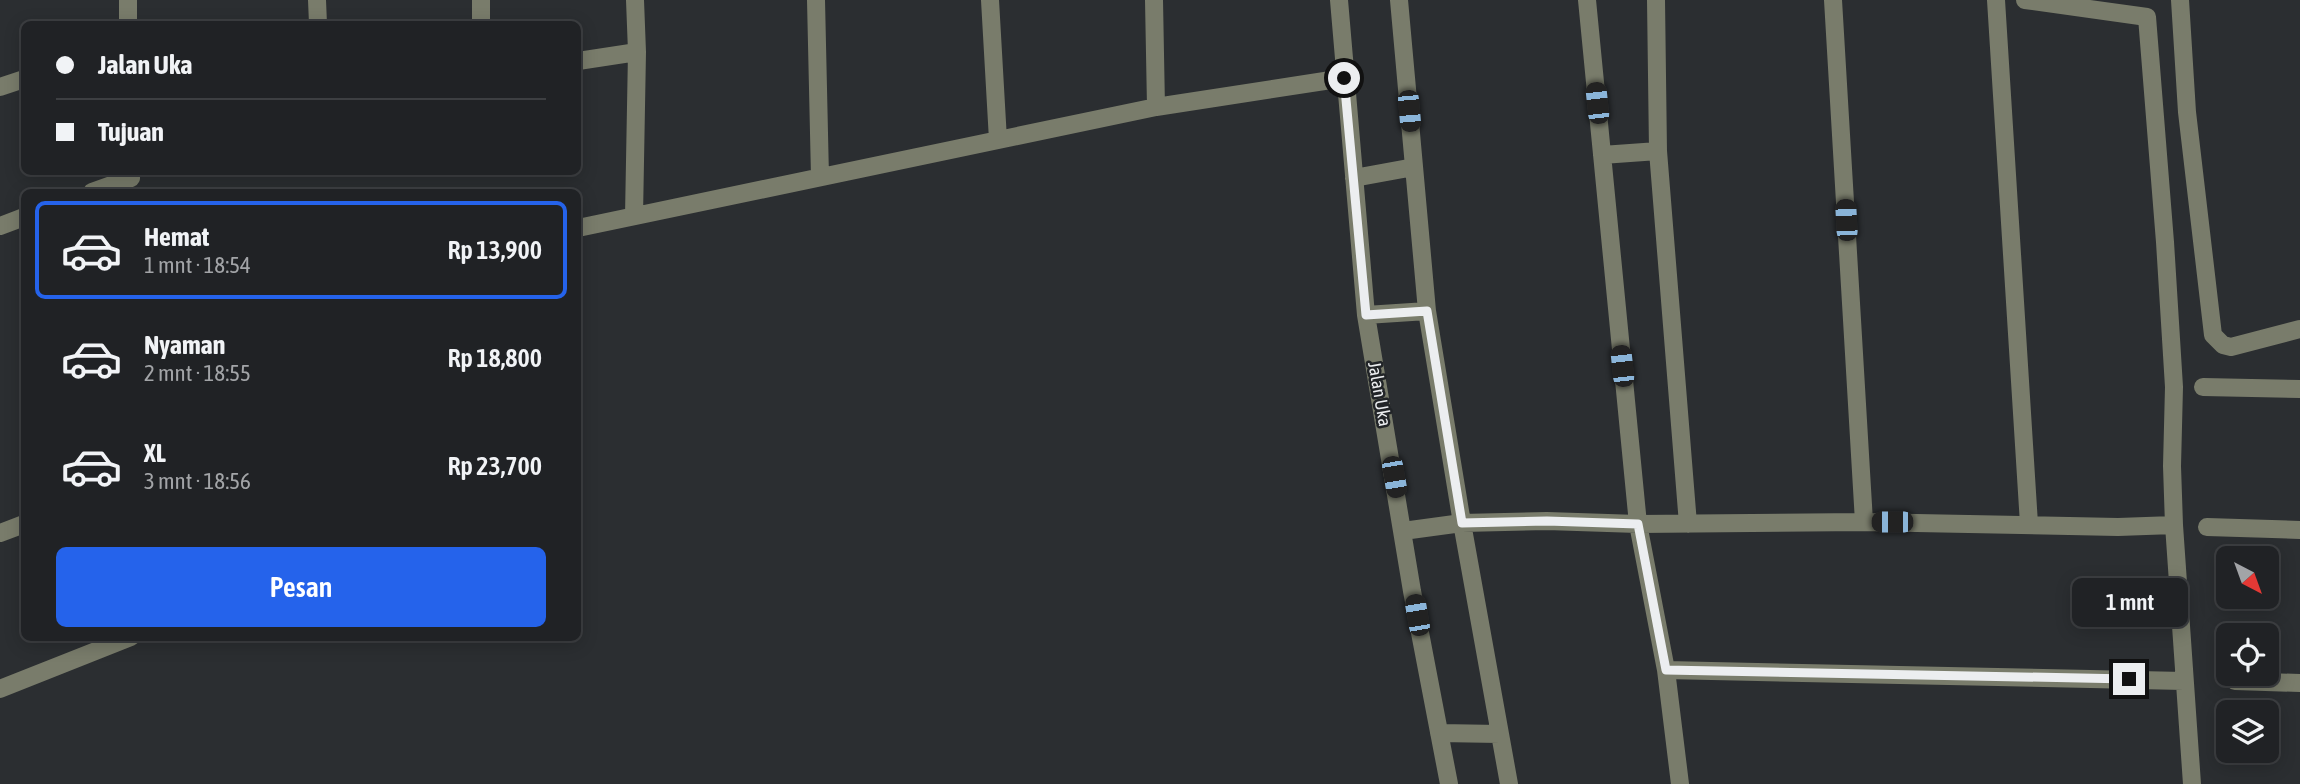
<!DOCTYPE html>
<html lang="id">
<meta charset="utf-8">
<style>
:root{--surface:#202225;--page:#282a2d;--text:#f1f3f6;--muted:#a2a4a7;--line:#3d3f42;--accent:#2563eb}
body{margin:0;font-family:"Asap Condensed",sans-serif;background:var(--page);color:var(--text);height:100vh;display:flex;flex-direction:column;font-size:26px;white-space:nowrap}
*{box-sizing:border-box;margin:0}
p{font-size:23px;color:var(--muted)}
.icon{flex:none;width:38px;height:38px;fill:none;stroke:currentColor;stroke-width:2;stroke-linecap:round;stroke-linejoin:round}
.map{position:relative;flex:1;overflow:hidden}
.panel{position:absolute;left:21px;top:189px;width:560px;height:452px;display:flex;flex-direction:column;background:var(--surface);border-radius:10px;box-shadow:0 4px 18px #0003,0 0 0 2px var(--line)}
.panel>*{flex:none}
.guide{position:absolute;left:21px;top:21px;width:560px;height:154px;border-radius:10px;box-shadow:0 4px 18px #0003,0 0 0 2px var(--line);display:grid;align-content:center;height:154px;padding:0 35px;background:var(--surface)}
.needle{width:46px;rotate:139deg}
.controls{position:absolute;left:2216px;top:546px;display:grid;gap:14px}
.controls a{display:grid;place-items:center;width:63px;height:63px;border-radius:10px;background:var(--surface);box-shadow:0 4px 18px #0003,0 0 0 2px var(--line);font-size:35px}
.end{position:absolute;width:32px;height:32px;margin:-16px;border:9px solid #eceef0;background:#111;box-shadow:0 0 0 4px #111}
.from{border-radius:50%}
.bubble{position:absolute;height:49px;border-radius:10px;background:var(--surface);box-shadow:0 4px 18px #0003,0 0 0 2px var(--line);font-size:23px;font-weight:600;line-height:49px;text-align:center}
.car{position:absolute;width:21px;height:42px;margin:-21px -10px;border-radius:9px;box-shadow:0 0 5px 2px #0007;background:linear-gradient(#222 24%,#8ab4d8 0 40%,#222 0 76%,#8ab4d8 0 86%,#222 0)}
.guide b{display:flex;align-items:center;gap:24px;height:66px;font-size:26px}
.guide b+b{border-top:2px solid var(--line)}
.guide i{width:18px;height:18px;background:var(--text)}
ul{padding:12px 0 0;list-style:none}
li{display:flex;align-items:center;gap:21px;height:98px;margin:0 14px 10px;padding:0 21px;border:4px solid transparent;border-radius:10px}
li div{flex:1}
li b{display:block;font-size:26px}
li em{font-style:normal;font-weight:600}
li.current{border-color:var(--accent)}
li>.icon{width:63px;height:63px;stroke-width:1.5}
.button{display:flex;gap:14px;margin-top:auto;padding:14px 35px}
.button a{flex:1;height:80px;border-radius:10px;background:var(--accent);color:#fff;font-size:28px;font-weight:600;line-height:80px;text-align:center}
.map>svg:first-child{display:block}
.lines{fill:none;stroke-linecap:round;stroke-linejoin:round}
.minor{stroke:#797c6b;stroke-width:18}
.route{stroke:#eceef0;stroke-width:9}
.labels{text-anchor:middle;dominant-baseline:central;stroke-width:5;stroke-linejoin:round;paint-order:stroke}
.street-label{font-size:18px;fill:#eceef0;stroke:#212427}
</style>
<div class="map">
<svg width="2300" height="784" viewBox="0 0 2300 784">
<rect width="100%" height="100%" fill="#2b2e31"/>
<g class="lines">
<path class="minor" d="M128,0v24
M317,0l1,24
M816,0l4,177
M990,0l8,140
M1154,0l2,107
M1339,0l27,315 46,276 37,193
M1399,0l28,311 35,212 85,-2 91,3 226,-2 254,5 56,-2 -2,-59 2,-79 -9,-145 -18,-225 -122,-17
M1587,0l51,524 28,146
M1656,0l2,151 30,373
M1833,0l31,522
M1996,0l33,524
M2180,0l7,112 26,223 10,10 8,2 69,-18
M481,24v-24
M578,61l59,-9
M0,87l24,-8
M1602,155l56,-4
M1354,178l60,-11
M92,192l39,-14
M634,216l3,-164 -2,-52
M0,226l24,-9
M578,228l578,-121 188,-29
M1366,315l61,-4
M2203,387l97,2
M2174,525l18,259
M2207,527l93,3
M1403,531l59,-8 47,261
M0,533l24,-9
M2235,681l65,2
M0,689l131,-52
M1439,733l61,1
M1680,784l-14,-114 518,11"/>
</g>
<g class="lines">
<path class="route" d="M1344,78l22,237 61,-4 35,212 85,-2 91,3 28,146 463,9"/>
</g>
<g class="labels">
<g class="street-label">
<text transform="translate(1380 394) rotate(80)">Jalan Uka</text>
</g>
</g>
</svg>
<div class="controls">
<a><svg class="needle" viewBox="-14 -14 28 28"><path d="M0-13l5 13h-10z" fill="#e53935"/><path d="M0 13l5-13h-10z" fill="#a2a4a7"/></svg></a>
<a><svg class="icon" aria-label="locate" viewBox="0 0 24 24"><circle cx="12" cy="12" r="6"/><path d="M12 2v4M12 18v4M2 12h4M18 12h4"/></svg></a>
<a><svg class="icon" aria-label="layers" viewBox="0 0 24 24"><path d="M12 4l9 5-9 5-9-5zM3 14l9 5 9-5"/></svg></a>
</div>
<i class="end from" style="left:1344px;top:78px"></i>
<i class="end" style="left:2129px;top:679px"></i>
<div class="bubble" style="left:2072px;top:578px;width:116px">1 mnt</div>
<i class="car" style="left:1597px;top:103px;rotate:354deg"></i>
<i class="car" style="left:1409px;top:111px;rotate:175deg"></i>
<i class="car" style="left:1846px;top:220px;rotate:357deg"></i>
<i class="car" style="left:1622px;top:366px;rotate:354deg"></i>
<i class="car" style="left:1394px;top:477px;rotate:170deg"></i>
<i class="car" style="left:1892px;top:522px;rotate:270deg"></i>
<i class="car" style="left:1417px;top:615px;rotate:350deg"></i>
<div class="guide">
<b><i class="from"></i>Jalan Uka</b>
<b><i></i>Tujuan</b>
</div>
<section class="panel">
<ul>
<li class="current"><svg class="icon" aria-label="car" viewBox="0 0 24 24"><path d="M5 17H2v-5l4-1 3-4h7l3 4 3 1v5h-3M9 17h6M6 11h13"/><circle cx="7" cy="17" r="2"/><circle cx="17" cy="17" r="2"/></svg><div><b>Hemat</b><p>1 mnt · 18:54</p></div><em>Rp 13,900</em></li>
<li><svg class="icon" aria-label="car" viewBox="0 0 24 24"><path d="M5 17H2v-5l4-1 3-4h7l3 4 3 1v5h-3M9 17h6M6 11h13"/><circle cx="7" cy="17" r="2"/><circle cx="17" cy="17" r="2"/></svg><div><b>Nyaman</b><p>2 mnt · 18:55</p></div><em>Rp 18,800</em></li>
<li><svg class="icon" aria-label="car" viewBox="0 0 24 24"><path d="M5 17H2v-5l4-1 3-4h7l3 4 3 1v5h-3M9 17h6M6 11h13"/><circle cx="7" cy="17" r="2"/><circle cx="17" cy="17" r="2"/></svg><div><b>XL</b><p>3 mnt · 18:56</p></div><em>Rp 23,700</em></li>
</ul>
<div class="button"><a>Pesan</a></div>
</section>
</div>
